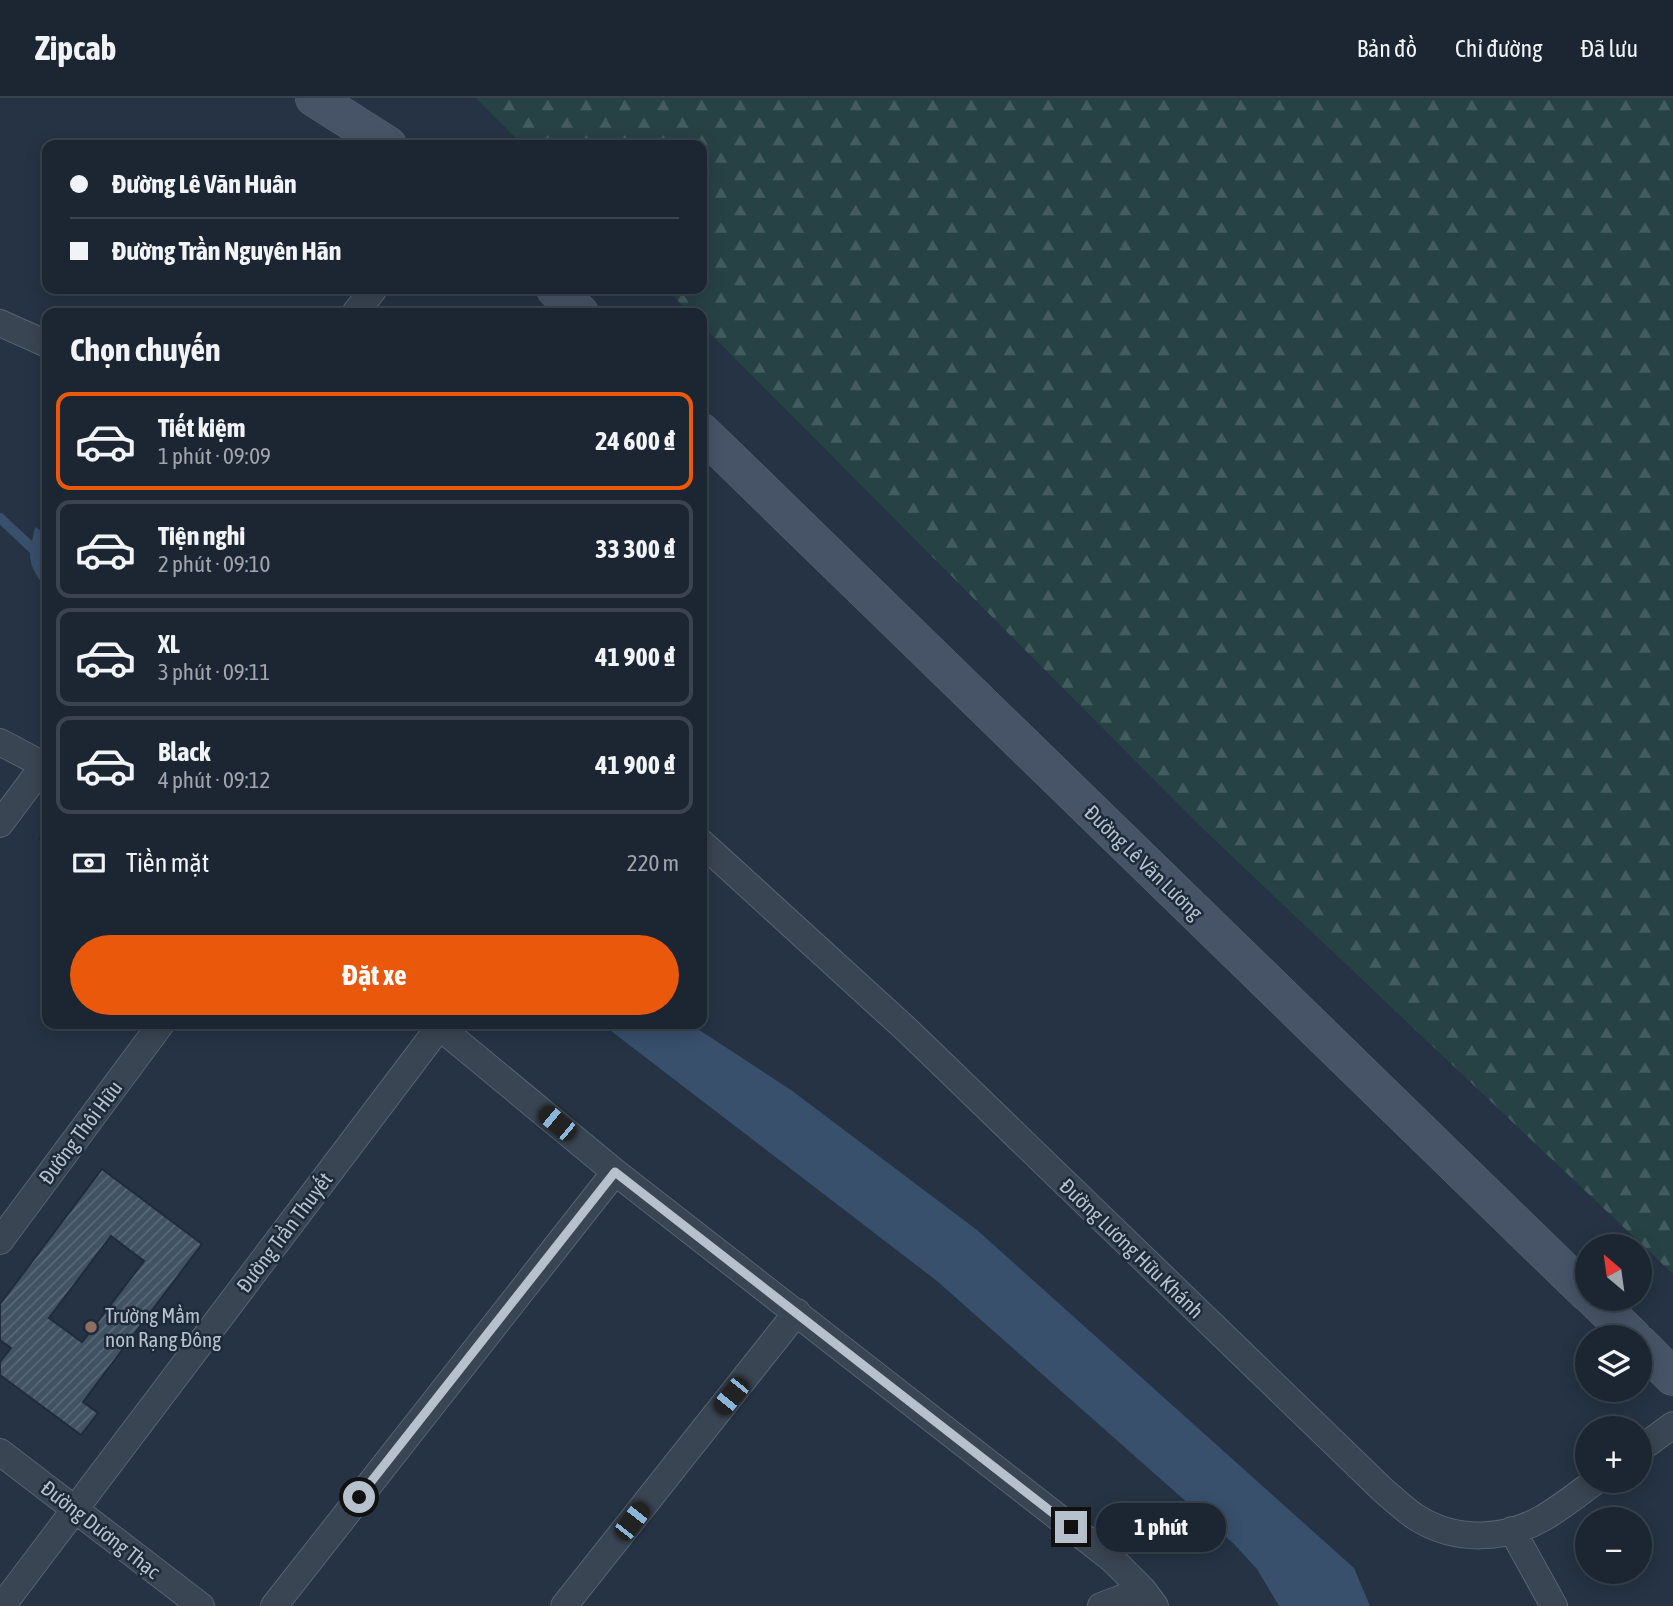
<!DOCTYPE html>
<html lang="vi">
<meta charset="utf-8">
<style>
:root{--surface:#1c2633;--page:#29323f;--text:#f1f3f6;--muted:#a0a5ac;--line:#3a434e;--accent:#ea580c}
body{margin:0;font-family:"Asap Condensed",sans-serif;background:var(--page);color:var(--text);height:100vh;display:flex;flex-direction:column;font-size:26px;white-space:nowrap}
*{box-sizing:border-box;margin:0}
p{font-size:23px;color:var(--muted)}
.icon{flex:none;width:38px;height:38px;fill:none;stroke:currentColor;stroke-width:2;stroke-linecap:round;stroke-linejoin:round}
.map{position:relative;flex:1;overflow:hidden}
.sheet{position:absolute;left:42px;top:210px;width:665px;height:721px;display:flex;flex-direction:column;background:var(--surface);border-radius:14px;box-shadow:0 4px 18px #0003,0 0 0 2px var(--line)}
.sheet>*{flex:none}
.banner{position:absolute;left:42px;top:42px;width:665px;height:154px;border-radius:14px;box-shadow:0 4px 18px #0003,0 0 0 2px var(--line);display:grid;align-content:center;height:154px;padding:0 28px;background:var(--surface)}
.needle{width:46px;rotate:331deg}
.fabs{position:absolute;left:1575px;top:1136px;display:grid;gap:14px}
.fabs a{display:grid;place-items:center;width:77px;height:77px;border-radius:50%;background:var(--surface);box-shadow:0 4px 18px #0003,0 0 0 2px var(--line);font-size:35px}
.end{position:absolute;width:32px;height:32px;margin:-16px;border:9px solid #b7c0cd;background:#111;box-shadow:0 0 0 4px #111}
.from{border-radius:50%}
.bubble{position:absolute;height:49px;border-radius:24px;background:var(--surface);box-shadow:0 4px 18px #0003,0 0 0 2px var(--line);font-size:23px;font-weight:700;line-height:49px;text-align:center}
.car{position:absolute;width:21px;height:42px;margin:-21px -10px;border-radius:9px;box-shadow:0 0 5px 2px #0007;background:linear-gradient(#222 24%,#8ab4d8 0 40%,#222 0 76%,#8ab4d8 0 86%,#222 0)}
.banner b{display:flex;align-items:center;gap:24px;height:66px;font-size:26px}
.banner b+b{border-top:2px solid var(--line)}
.banner i{width:18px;height:18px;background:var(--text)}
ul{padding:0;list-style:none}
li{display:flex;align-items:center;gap:21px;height:98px;margin:0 14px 10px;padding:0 14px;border:4px solid var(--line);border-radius:14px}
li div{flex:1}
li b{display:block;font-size:26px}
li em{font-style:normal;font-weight:700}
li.on{border-color:var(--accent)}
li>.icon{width:63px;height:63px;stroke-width:1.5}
h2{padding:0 28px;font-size:32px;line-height:84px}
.pay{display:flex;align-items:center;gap:18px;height:77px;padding:0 28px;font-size:26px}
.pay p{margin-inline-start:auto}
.button{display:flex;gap:14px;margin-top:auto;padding:14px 28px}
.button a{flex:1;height:80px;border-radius:42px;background:var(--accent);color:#fff;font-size:28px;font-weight:700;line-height:80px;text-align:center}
header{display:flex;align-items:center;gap:42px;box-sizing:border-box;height:98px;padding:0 35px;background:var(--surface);border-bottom:2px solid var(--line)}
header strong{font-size:33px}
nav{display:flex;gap:38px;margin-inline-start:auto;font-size:24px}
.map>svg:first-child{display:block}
.forest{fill:url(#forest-firs)}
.water{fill:#38506c}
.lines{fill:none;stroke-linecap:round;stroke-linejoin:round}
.stream{stroke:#38506c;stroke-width:10}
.building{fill:url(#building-hatch);stroke:#202c3b;stroke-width:2;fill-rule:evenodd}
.street-casing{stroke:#586371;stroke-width:28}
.secondary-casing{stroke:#586371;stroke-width:38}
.street{stroke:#3a4553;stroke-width:26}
.secondary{stroke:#475467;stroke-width:37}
.route{stroke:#b7c0cd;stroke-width:9}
.education-dot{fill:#8d6e63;stroke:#1e2a39;stroke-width:2.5}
.labels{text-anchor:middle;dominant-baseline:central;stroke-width:5;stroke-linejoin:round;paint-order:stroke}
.street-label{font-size:21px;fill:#b7c0cd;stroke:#1e2a39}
.poi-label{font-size:21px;fill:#b7c0cd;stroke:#1e2a39;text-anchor:start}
</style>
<header>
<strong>Zipcab</strong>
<nav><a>Bản đồ</a><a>Chỉ đường</a><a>Đã lưu</a></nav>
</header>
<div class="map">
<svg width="1673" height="1508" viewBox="0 0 1673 1508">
<defs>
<pattern id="forest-firs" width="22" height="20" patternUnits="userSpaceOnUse" patternTransform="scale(1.75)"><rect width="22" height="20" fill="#274245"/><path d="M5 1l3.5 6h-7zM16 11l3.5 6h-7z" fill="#445c5f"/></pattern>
<pattern id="building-hatch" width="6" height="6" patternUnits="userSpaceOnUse" patternTransform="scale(1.75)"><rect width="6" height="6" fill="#415263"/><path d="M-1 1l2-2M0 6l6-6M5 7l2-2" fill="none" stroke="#5a6978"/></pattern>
</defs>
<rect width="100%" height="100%" fill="#253344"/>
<path class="forest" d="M476,0h1197v1176l-476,-451 -495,-498v-12h-12l-24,-24h36v-144h-179z"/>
<path class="water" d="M35,429l12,8v55c-21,-28 -19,-30 -12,-63z
M602,926h88l101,66 186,140 377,338 16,38h-91l-22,-37 -23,-25 -297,-263z"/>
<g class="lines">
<path class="stream" d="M0,420l47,44"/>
</g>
<path class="building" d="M47,728v19l-8,-6z
M102,1071l100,75 -119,158 15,11 -17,22 -81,-60v-13l11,-14 -11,-8v-36zM111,1138l33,25 -62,81 -33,-24z"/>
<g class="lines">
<defs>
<path id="street" d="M355,215l19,-24
M0,225l47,21
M0,644l47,25
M0,726l44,-59
M702,745l205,187 478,462c11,9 22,20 34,27 38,23 86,21 124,-1 19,-11 36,-25 54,-38
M436,926l179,148 498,388 30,30 12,16
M0,1143l161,-217
M1640,1351l33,-24
M0,1354l201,154
M1512,1432l42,76
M2,1508l438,-580
M274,1508l341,-434
M564,1508l233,-294
M1101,1508l42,-16"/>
<path id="secondary" d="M314,0l74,47
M555,191l25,24
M702,334l885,861
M1593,1200l40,39
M1640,1246l33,33"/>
</defs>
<use href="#street" class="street-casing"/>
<use href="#secondary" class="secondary-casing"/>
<use href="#street" class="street"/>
<use href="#secondary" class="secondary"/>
</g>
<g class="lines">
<path class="route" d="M359,1399l256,-325 456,355"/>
</g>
<circle class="education-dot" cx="91" cy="1229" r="7"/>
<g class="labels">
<g class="street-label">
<text transform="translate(1144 764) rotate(44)">Đường Lê Văn Lương</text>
<text transform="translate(80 1034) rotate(-53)">Đường Thôi Hữu</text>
<text transform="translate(284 1134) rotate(-53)">Đường Trần Thuyết</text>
<text transform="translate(1132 1150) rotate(44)">Đường Lương Hữu Khánh</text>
<text transform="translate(101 1431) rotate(38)">Đường Dương Thạc</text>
</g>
<g class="poi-label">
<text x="105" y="1217">Trường Mầm<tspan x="105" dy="24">non Rạng Đông</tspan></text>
</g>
</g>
</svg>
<div class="fabs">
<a><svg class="needle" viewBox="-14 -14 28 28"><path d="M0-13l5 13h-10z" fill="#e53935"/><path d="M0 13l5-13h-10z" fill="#a0a5ac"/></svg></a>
<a><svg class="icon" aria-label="layers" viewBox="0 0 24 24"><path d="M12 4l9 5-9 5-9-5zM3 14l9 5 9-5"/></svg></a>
<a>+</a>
<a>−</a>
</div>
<i class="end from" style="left:359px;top:1399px"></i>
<i class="end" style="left:1071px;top:1429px"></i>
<div class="bubble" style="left:1096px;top:1405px;width:130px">1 phút</div>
<i class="car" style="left:557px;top:1025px;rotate:310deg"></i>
<i class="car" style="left:731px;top:1298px;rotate:219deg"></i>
<i class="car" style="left:632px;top:1423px;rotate:38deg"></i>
<div class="banner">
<b><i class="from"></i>Đường Lê Văn Huân</b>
<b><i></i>Đường Trần Nguyên Hãn</b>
</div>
<section class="sheet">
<h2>Chọn chuyến</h2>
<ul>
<li class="on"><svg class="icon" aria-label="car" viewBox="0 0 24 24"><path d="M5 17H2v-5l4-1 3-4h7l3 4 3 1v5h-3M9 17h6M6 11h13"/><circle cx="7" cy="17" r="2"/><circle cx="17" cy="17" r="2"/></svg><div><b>Tiết kiệm</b><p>1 phút · 09:09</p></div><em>24 600 ₫</em></li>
<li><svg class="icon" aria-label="car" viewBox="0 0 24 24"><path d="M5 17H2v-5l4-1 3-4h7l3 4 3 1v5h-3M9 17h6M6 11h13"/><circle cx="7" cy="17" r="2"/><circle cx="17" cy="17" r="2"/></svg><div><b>Tiện nghi</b><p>2 phút · 09:10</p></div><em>33 300 ₫</em></li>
<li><svg class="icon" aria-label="car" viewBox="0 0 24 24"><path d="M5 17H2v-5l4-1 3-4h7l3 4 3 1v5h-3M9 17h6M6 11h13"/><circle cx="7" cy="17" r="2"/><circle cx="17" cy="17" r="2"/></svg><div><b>XL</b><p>3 phút · 09:11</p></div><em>41 900 ₫</em></li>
<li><svg class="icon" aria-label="car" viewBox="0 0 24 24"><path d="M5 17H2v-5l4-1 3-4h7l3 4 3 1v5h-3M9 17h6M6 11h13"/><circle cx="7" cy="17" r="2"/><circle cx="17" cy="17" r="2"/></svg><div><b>Black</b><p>4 phút · 09:12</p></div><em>41 900 ₫</em></li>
</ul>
<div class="pay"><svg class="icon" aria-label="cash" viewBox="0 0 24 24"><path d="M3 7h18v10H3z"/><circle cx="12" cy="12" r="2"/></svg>Tiền mặt<p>220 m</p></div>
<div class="button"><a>Đặt xe</a></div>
</section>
</div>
